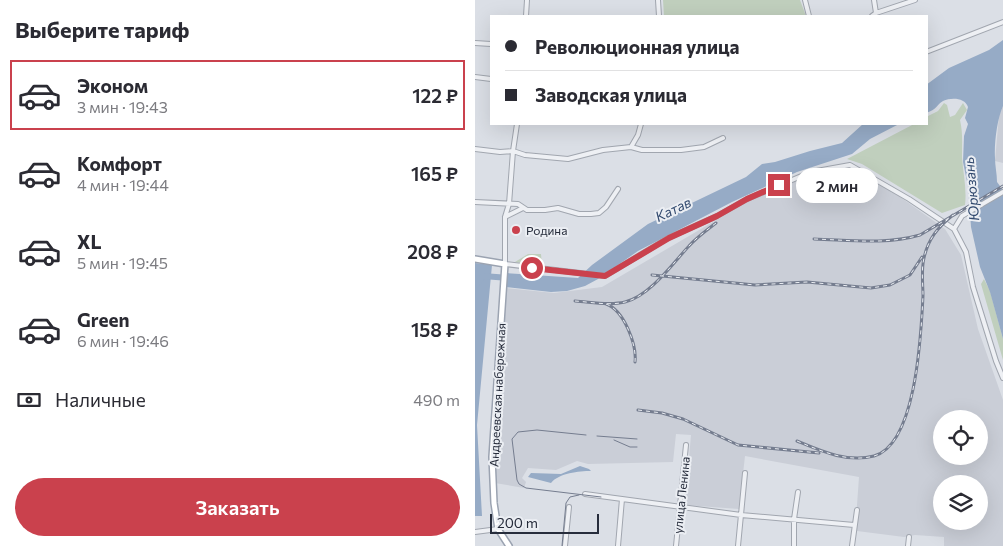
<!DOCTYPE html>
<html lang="ru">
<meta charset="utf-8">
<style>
:root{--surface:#fff;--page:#f7f7f7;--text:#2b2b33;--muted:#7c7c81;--line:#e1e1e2;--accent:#ca414d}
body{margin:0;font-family:Commissioner,sans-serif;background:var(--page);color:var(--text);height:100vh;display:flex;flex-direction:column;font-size:19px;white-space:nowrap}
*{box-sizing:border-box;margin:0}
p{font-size:16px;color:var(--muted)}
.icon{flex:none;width:28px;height:28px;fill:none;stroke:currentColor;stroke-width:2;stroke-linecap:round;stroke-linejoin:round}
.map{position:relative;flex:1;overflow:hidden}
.details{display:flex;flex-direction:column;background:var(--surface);width:475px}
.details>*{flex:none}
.hud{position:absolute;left:15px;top:15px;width:438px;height:110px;border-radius:0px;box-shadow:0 5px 20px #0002;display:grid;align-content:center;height:110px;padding:0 15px;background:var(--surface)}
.tools{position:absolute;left:458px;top:410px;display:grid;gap:10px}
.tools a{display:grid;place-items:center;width:55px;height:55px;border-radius:50%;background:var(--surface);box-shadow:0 5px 20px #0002;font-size:25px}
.scale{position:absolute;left:15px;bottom:12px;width:109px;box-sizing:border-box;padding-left:5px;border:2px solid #262c3b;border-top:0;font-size:14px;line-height:18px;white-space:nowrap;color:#262c3b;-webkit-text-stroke:4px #ebeef3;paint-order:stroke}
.end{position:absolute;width:22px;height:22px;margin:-11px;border:6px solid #ca414d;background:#fff;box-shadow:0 0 0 2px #fff}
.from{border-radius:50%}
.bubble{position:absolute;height:35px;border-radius:18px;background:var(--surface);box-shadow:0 5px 20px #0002;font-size:16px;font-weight:600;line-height:35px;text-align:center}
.hud b{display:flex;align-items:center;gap:18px;height:48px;font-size:19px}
.hud b+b{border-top:1px solid var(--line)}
.hud i{width:12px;height:12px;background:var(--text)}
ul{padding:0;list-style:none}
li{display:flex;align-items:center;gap:15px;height:70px;margin:0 10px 8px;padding:0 5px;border:2px solid transparent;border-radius:0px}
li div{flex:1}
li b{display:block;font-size:19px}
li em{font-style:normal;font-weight:600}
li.on{border-color:var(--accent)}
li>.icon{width:45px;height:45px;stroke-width:1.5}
h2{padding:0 15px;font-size:22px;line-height:60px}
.pay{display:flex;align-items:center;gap:12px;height:55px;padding:0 15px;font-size:19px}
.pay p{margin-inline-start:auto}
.primary-button{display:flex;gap:10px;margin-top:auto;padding:10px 15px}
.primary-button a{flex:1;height:58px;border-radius:30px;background:var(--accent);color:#fff;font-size:20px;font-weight:600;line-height:58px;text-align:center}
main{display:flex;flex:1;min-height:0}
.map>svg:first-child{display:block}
.built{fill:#caced7;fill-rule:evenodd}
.green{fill:#c0cfbd}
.water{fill:#96abc6}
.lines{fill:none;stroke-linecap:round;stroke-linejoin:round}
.river{stroke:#96abc6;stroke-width:6}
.minor-casing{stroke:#a1a6af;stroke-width:6}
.major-casing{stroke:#9ba3b1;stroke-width:8}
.minor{stroke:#eef0f4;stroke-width:4}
.major{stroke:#fff;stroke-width:5}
.tram{stroke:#757d8f;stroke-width:1}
.rail-casing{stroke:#757d8f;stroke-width:3}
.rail{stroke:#ebeef3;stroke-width:1;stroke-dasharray:4;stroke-linecap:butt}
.route{stroke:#ca414d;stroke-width:6}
.poi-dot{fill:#ca414d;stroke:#ebeef3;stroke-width:2}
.labels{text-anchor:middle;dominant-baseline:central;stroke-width:4;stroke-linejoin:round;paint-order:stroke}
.poi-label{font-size:12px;fill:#262c3b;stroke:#ebeef3;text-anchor:start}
.street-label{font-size:12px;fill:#262c3b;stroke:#ebeef3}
.water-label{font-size:14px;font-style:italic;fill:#31496e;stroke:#ebeef3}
</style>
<main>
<section class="details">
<h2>Выберите тариф</h2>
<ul>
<li class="on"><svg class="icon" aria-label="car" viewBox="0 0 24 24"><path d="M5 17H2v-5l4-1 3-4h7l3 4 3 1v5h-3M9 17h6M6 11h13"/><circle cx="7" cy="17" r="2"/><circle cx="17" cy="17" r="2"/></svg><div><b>Эконом</b><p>3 мин · 19:43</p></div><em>122 ₽</em></li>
<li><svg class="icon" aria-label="car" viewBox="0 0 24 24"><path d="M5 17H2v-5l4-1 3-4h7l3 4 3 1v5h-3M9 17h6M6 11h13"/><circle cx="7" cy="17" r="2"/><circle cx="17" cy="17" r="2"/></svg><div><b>Комфорт</b><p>4 мин · 19:44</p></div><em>165 ₽</em></li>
<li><svg class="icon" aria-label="car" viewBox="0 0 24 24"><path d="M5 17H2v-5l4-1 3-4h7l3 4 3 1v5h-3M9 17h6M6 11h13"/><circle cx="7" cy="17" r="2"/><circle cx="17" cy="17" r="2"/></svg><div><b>XL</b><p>5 мин · 19:45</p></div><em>208 ₽</em></li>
<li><svg class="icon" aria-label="car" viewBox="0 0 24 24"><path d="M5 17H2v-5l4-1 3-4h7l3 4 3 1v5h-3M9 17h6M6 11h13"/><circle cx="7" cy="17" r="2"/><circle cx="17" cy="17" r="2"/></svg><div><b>Green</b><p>6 мин · 19:46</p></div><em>158 ₽</em></li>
</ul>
<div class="pay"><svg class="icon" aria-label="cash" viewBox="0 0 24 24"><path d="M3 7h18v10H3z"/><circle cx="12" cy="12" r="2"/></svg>Наличные<p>490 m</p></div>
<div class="primary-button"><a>Заказать</a></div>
</section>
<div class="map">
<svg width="528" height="546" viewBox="0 0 528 546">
<rect width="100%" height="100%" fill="#dbdfe6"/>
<path class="built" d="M528,106v57l-8,-2 4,-46z
M372,168l3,1 2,6 30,9 63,45 16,26 17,74 25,71v146h-59v-9l-29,-2 -11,2 -47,-6 -1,-12 3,-42 -114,-21 -6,53 -54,-4 6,-70 -15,-1 -3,28 -85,2 -11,-3 -21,9 -28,-2 -6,10 4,4 -2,6 -29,-5 -3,-35 13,-160 49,5 48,-6 145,-85 71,-30zM466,419h38v37h-38zM466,484h38v37h-38z"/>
<path class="green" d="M188,0h137l6,16h-142z
M469,103l3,2 3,12 5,-2 8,-12 4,7 -7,10c3,13 2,24 2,37 1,16 5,32 3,48l-23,8 -80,-49 -15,-5 67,-35h12v-7l12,-6z
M53,254h13l1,12 -27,-4z
M509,279l6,12 13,48v21l-22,-76z"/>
<path class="water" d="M528,40v66c-6,13 -9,38 -8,52 0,8 2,16 2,24l6,8v149l-13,-47 -10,-25 -9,-40 -3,-41 -5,-24 1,-26 4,-12 -3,-6 3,-11c-3,-9 -16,-10 -25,-6 -7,4 -5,8 -17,12v-28l23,-17 40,-18z
M388,124h36l-29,15 -18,15 -55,18 -65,30 -94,49 -40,28 -13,7 -18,5 -16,1 -46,-5 1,-14 72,5 14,-13 56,-41 98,-47 16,-13 13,-2 35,-11 32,-8z
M0,263l17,2 -15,160 5,91h-7z
M105,466l9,3 2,2c-12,0 -32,2 -40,12l-23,-6 3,-4 30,1z"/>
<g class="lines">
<path class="river" d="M0,286l8,-10 26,2"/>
<defs>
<path id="minor" d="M183,0l1,16
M330,0l4,16
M401,13l39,-13
M51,16l1,-16
M397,16l4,-3 -2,-13
M0,43l16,1
M451,52l77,-30
M0,77l16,2
M42,124l-4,27 -4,53 -4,13v47l100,12 63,-38 49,-22 30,-17 64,-27 39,-7 59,34 45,30 12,23 7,35 23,74 7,17
M156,147l7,-12 3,-11
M0,149l25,3 13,-1 12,4 43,4 35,-9 28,-3 11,3h39l23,-3 19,-9
M0,202l43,2 9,6h18l13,-2 21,6h12l8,-1 7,-6 12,-18
M30,217l18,-9
M479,229l8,-13 41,-24
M110,494l156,21 113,10
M0,532l23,-3
M90,546l4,-39
M143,546l4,-47
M201,546l10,-101
M263,546l7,-73
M319,546v-27l4,-27
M377,546l5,-36
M433,546l1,-9"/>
<path id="major" d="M0,259l30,5 -13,193 2,46 4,26 11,17"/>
</defs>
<use href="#minor" class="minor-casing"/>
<use href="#major" class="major-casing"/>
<use href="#minor" class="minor"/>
<use href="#major" class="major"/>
<path class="tram" d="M111,435l-49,-5 -19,2 -6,7 5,41 2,4 7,4 75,9
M122,436l40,3
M139,440l16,7h7
M87,546l4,-43 4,-6 9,-2"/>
<defs>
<path id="rail" d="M339,239c36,1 71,6 106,-4l83,-49
M177,275l103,10 52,-3 64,6 19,-3 20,-10 12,-18
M100,301c16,1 34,5 50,1 25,-6 48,-39 64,-56 8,-9 18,-16 27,-23
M131,304c18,6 31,41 29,58
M163,410l24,3 21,6 55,26 81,8
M322,441c24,10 50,22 77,15 43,-12 47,-124 49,-160 0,-12 -2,-26 1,-38 4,-19 14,-31 29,-43"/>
</defs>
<use href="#rail" class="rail-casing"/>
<use href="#rail" class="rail"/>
</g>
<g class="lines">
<path class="route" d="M57,268l73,8 64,-38 48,-22 30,-17 32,-14"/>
</g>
<circle class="poi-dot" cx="41" cy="230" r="5"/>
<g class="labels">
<g class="poi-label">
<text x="51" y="230">Родина</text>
</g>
<g class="street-label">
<text transform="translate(22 395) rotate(-87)">Андреевская набережная</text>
<text transform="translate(206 495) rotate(-84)">улица Ленина</text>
</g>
<g class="water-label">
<text transform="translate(496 189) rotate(-95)">Юрюзань</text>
<text transform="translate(198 209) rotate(-26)">Катав</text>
</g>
</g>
</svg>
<div class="tools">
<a><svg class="icon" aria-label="locate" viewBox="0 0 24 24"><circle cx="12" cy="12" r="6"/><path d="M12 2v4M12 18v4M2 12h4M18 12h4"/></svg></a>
<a><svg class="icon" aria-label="layers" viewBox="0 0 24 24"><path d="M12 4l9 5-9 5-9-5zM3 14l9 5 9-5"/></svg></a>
</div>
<div class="scale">200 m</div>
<i class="end from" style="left:57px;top:268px"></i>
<i class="end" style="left:304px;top:185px"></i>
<div class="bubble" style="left:321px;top:168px;width:82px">2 мин</div>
<div class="hud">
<b><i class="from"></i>Революционная улица</b>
<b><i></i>Заводская улица</b>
</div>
</div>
</main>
